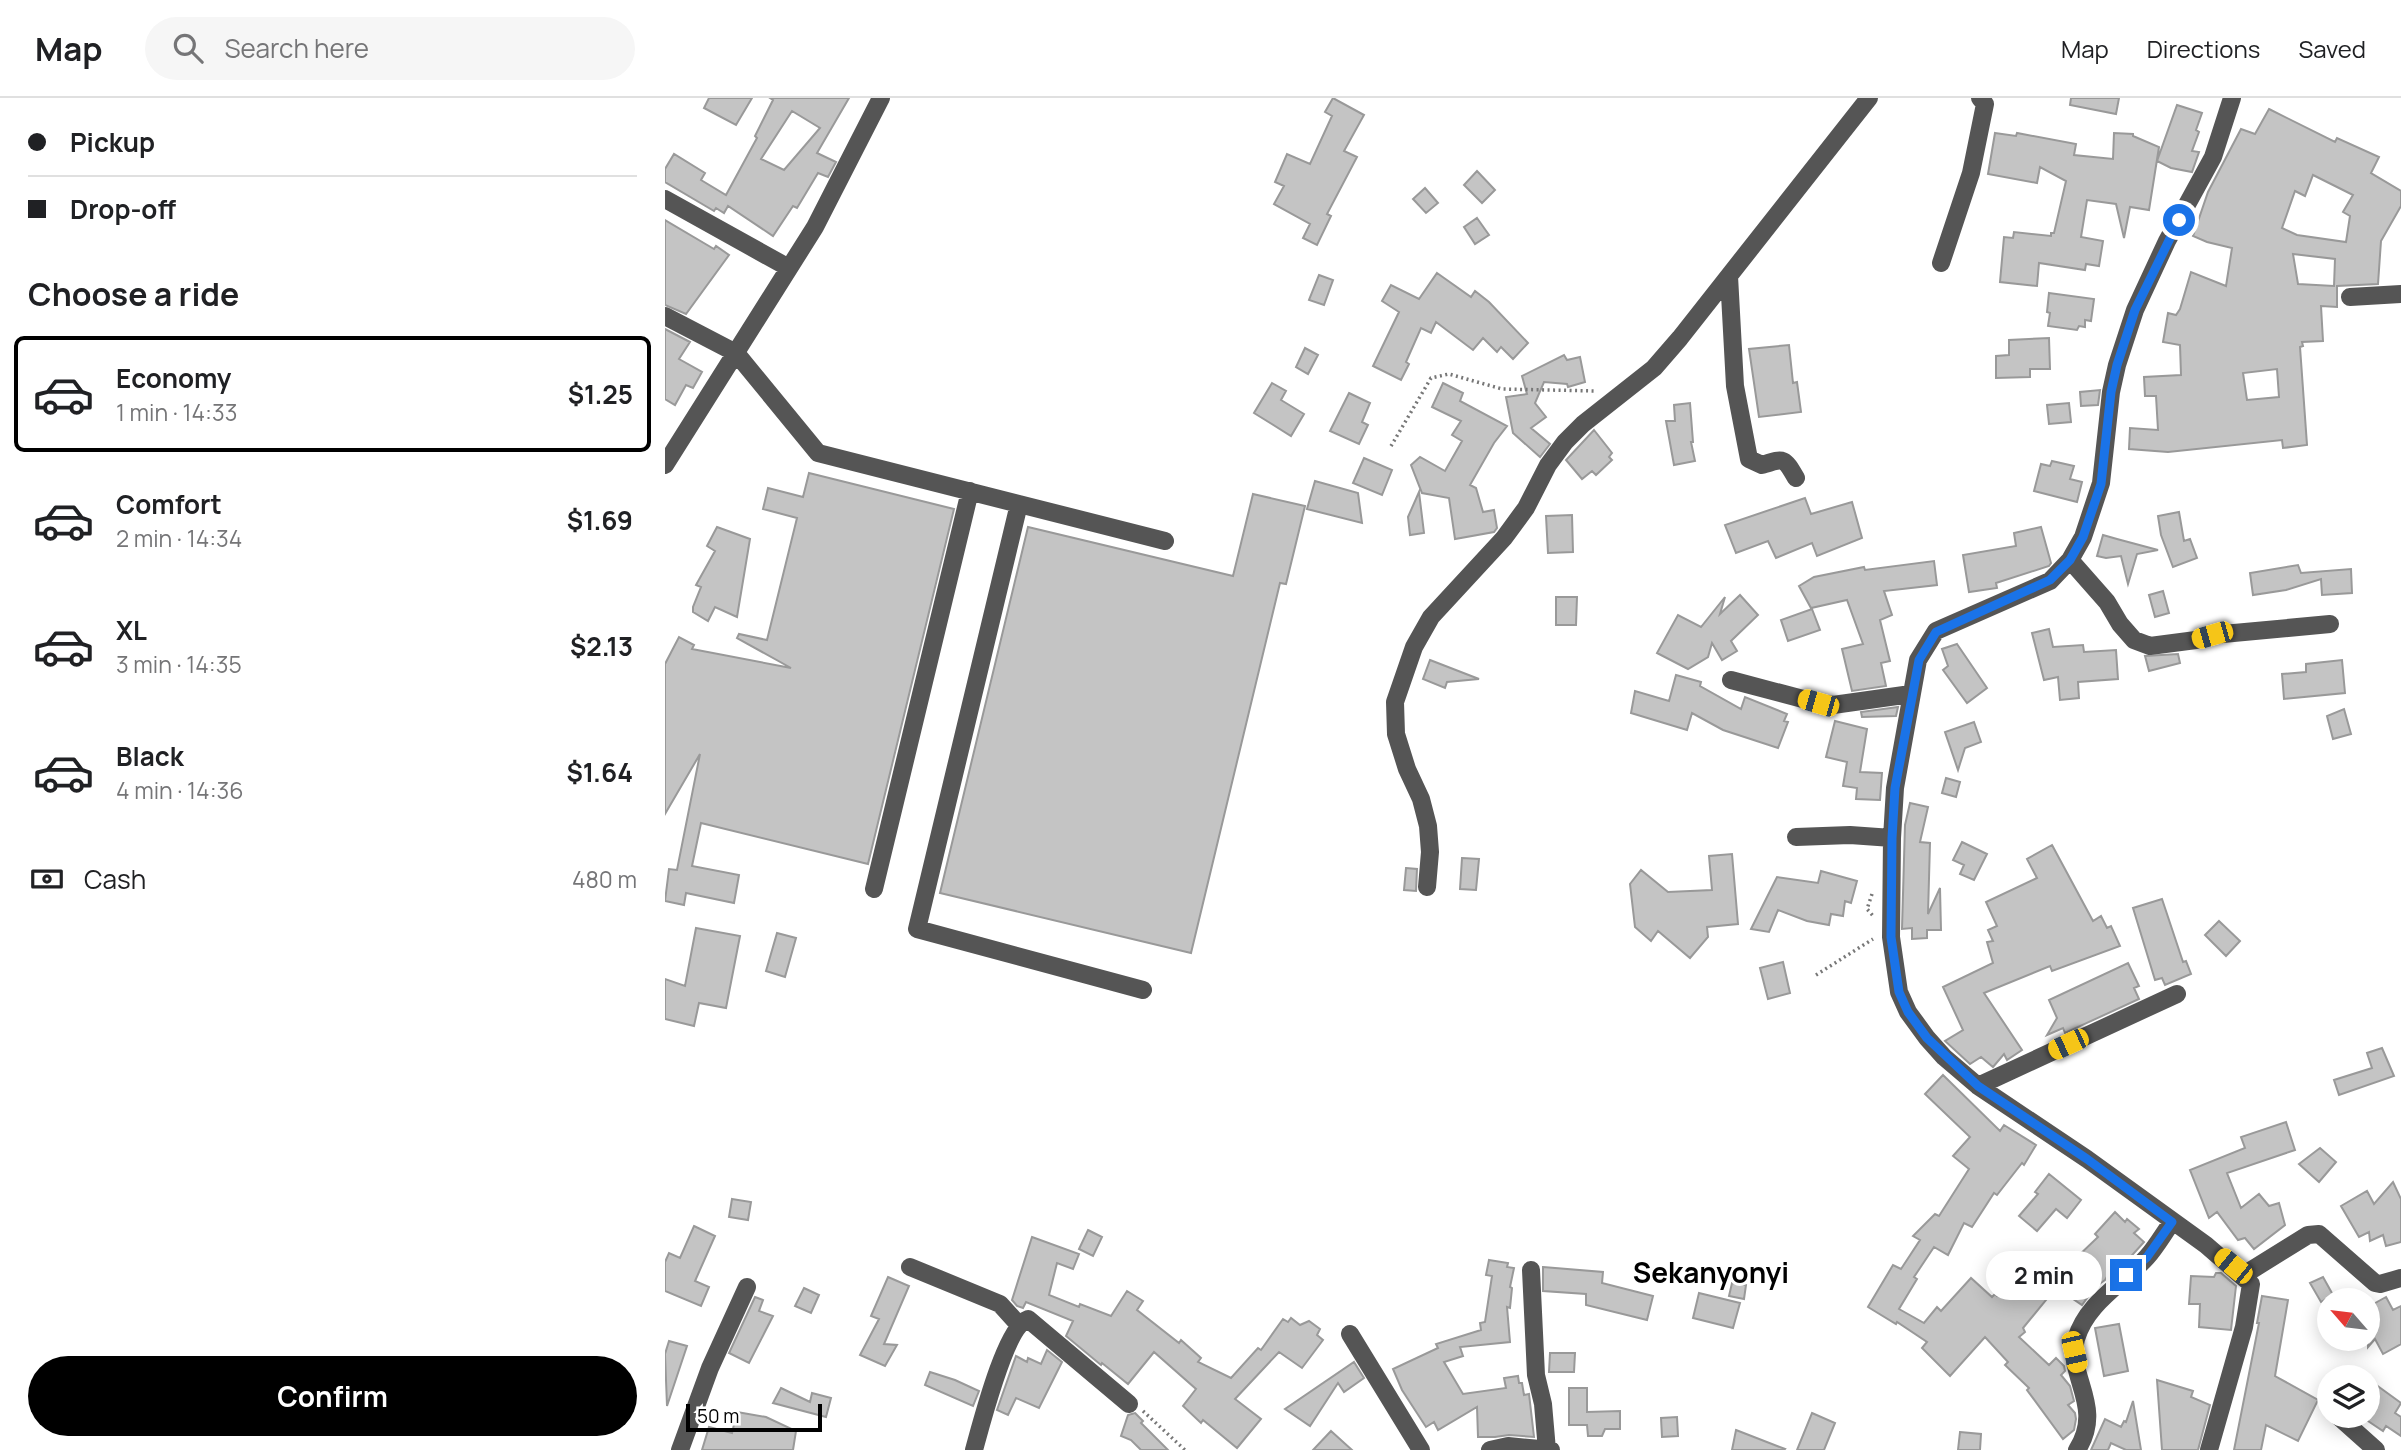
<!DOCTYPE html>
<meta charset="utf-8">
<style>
:root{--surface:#fff;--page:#f6f6f6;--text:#202124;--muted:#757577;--line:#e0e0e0;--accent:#000}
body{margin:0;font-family:Manrope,sans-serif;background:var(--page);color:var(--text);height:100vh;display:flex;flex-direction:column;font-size:26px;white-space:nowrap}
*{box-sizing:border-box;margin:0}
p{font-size:23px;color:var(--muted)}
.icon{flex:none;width:38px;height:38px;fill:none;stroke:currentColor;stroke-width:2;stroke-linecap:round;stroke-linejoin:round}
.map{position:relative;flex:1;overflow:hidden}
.drawer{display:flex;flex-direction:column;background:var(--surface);width:665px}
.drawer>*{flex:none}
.hud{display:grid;align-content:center;height:154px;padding:0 28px;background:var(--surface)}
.needle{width:46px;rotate:298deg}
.tools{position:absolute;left:1652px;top:1190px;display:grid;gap:14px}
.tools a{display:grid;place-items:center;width:63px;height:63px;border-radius:50%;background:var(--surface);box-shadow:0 4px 18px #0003;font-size:35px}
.scale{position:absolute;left:21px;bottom:18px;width:136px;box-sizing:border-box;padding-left:7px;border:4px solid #000;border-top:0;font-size:19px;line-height:24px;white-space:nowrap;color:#000;-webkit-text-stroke:5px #fff;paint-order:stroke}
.end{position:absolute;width:32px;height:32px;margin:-16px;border:9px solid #1a73e8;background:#fff;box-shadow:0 0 0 4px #fff}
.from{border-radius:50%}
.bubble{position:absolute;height:49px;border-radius:24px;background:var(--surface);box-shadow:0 4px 18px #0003;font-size:23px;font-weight:700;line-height:49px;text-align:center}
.car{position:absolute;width:21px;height:42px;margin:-21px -10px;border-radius:9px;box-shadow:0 0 5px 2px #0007;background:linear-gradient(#f5c518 24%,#345 0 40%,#f5c518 0 76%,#345 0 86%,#f5c518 0)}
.hud b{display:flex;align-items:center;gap:24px;height:66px;font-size:26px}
.hud b+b{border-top:2px solid var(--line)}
.hud i{width:18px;height:18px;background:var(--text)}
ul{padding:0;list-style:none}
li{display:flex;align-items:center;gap:21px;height:116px;margin:0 14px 10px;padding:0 14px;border:4px solid transparent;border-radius:10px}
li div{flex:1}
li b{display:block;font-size:26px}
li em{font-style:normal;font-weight:700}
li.on{border-color:var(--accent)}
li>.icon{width:63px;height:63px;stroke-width:1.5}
h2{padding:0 28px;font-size:32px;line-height:84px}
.pay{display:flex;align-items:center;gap:18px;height:77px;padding:0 28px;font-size:26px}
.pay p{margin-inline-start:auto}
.button{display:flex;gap:14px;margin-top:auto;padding:14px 28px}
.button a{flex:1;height:80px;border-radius:42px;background:var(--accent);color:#fff;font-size:28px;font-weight:700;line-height:80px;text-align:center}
header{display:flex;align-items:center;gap:42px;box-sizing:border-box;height:98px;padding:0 35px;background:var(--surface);border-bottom:2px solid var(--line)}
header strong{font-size:33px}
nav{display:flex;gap:38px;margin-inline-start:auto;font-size:24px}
.search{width:490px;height:63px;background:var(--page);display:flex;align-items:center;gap:18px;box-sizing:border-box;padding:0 24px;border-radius:38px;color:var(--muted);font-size:26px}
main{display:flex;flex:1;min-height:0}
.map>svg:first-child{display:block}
.building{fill:#c4c4c4;stroke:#999;stroke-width:2;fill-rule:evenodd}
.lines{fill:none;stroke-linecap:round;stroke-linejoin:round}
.path{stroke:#777;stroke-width:3.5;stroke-dasharray:2 3.5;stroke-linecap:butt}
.minor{stroke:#555;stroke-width:18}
.route{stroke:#1a73e8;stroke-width:9}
.labels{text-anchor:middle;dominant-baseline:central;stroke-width:6;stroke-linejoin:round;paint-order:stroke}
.quarter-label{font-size:28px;font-weight:bold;fill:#000;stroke:#fff}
</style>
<header>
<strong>Map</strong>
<div class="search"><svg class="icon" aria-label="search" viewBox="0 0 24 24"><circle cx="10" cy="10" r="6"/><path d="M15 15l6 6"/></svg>Search here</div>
<nav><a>Map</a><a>Directions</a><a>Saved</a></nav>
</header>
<main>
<section class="drawer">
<div class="hud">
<b><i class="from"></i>Pickup</b>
<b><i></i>Drop-off</b>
</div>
<h2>Choose a ride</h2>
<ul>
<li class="on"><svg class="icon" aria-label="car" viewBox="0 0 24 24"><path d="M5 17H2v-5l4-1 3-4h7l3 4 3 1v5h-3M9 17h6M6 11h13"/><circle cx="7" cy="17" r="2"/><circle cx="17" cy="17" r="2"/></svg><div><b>Economy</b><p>1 min · 14:33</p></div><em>$1.25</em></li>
<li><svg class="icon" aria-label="car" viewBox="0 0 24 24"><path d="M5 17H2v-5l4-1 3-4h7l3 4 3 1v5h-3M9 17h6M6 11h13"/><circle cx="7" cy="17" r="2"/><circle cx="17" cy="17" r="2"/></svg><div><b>Comfort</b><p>2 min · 14:34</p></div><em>$1.69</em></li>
<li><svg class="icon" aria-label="car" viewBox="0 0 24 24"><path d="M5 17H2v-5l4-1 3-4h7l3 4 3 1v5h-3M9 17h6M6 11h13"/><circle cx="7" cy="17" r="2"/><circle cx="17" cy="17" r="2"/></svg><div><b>XL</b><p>3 min · 14:35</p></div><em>$2.13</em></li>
<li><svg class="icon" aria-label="car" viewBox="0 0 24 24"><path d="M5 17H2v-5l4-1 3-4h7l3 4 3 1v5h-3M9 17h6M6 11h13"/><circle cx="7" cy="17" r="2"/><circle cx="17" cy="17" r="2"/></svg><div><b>Black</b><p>4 min · 14:36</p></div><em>$1.64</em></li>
</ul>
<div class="pay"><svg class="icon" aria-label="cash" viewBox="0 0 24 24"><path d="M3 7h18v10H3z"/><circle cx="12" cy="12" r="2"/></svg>Cash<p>480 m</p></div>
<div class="button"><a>Confirm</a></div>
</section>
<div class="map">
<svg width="1736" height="1352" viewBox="0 0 1736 1352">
<rect width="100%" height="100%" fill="#fff"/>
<path class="building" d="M44,0h43l-16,27 -32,-17z
M105,0h79l-32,55 19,9 -8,15 -10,-4 -21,35 -4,-2 -20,30 -45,-30 -4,7 -8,-5 -2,3 -49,-29v-13l9,-15 31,19 -4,7 25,15 31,-57 -2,-2 18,-36zM127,13l28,17 -36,42 -23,-11z
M668,0l31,17 -20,36 13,6 -30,57 4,2 -14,29 -14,-7 7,-14 -36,-20 10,-18 -9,-4 12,-28 23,10 22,-48 -7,-4z
M1406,0h48l-3,16 -46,-9z
M1512,7l25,8 -6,17 3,2 -7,19 7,1 -7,20 -21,-4 -14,-7z
M1604,11l66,33 2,-4 42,19 -8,16 30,18v15l-20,35 -3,43 -41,2v21l-16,-1 2,35 -21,1 1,4 -3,1 7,98 -24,3 -1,-8 -114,12 -39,-3 1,-21 28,2 -2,-34h-11l-1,-19 37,-2 -1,-30 -17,-3 5,-29 8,2 4,-6 11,-37 35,14 6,-38 -25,-6 -14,-6 15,-44 33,-63 14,5zM1648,77l40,20 -10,17 7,4 -4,26 -49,-7 -15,-7 13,-37 10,5zM1628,156l42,5 -1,27 -36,-2zM1612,271l2,28 -32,3 -4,-27z
M1330,35l21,3 1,-3 59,11 -2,11 39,4 1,-26 19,1v2l26,11 -10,63 -19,-3 -6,31 -8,-34 -29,-4 -6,37 22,4 -4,25 -13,-2 -1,6 -46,-7 -2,23 -37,-4 4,-45 9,1 1,-6 37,4v-3h3l12,-52 -26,-14 -3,16 -49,-9z
M812,73l18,19 -13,13 -18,-18z
M760,90l13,15 -12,10 -13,-14z
M812,120l12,17 -14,9 -11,-17z
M0,122l49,29 2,-3 13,9 -43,59 -21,-9z
M772,175l34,24 4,-6 14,11 39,41 -15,16 -12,-12 -4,5 -14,-14 -10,12 -37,-28 -5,11 -10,-5 -15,34 3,2 -8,16 -28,-14 26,-54 -17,-11 9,-16 28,14z
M654,177l14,5 -9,25 -15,-5z
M1384,195l45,6 -3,22 -6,-1v7l-6,-1 -2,4 -29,-4 2,-13 -3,-1z
M0,231l25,13 -11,17 23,13 -9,16 -7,-3 -11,20 -10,-6z
M1384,240l1,31h-20v8l-34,1v-22l13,-1v-15z
M1124,247l4,38 4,-1 4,30 -42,5 -10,-68z
M640,250l13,7 -10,19 -12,-7z
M899,257l3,5 13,-3 5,25 -17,5 -1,-3 -23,-2 -9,21 11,14 -15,11 19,16 -10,13 -27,-24 -7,-36 21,-3 -5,-18z
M607,285l14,8 -5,9 23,14 -13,22 -37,-23z
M778,285l20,10 -3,8 47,25 -13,17 -24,42 6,3 7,24 11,-2 3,18 -3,4 -39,7 -6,-41 -27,-5 -11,-28 9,-8 25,14 17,-30 -10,-6 9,-14 -29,-14z
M1435,292l-2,15 -17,1 -1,-14z
M684,295l21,10 -8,19 6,3 -9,19 -29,-13z
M1025,305l3,39h-2l4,19 -21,4 -8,-44h9l-1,-16z
M1404,305l2,19 -22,2 -2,-19z
M929,332l18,23 -3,4 3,3 -16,15 -4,-4 -10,8 -16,-19z
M699,360l28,12 -10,25 -29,-12z
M1387,363l22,5 -4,13 12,3 -5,20 -43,-11 7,-27 9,2z
M144,375l145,36 -86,355 -167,-41 -9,43 47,9 -5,28 -48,-10 -2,12 -19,-4 4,-32 8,1 23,-116 -35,60v-150l14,-27 15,8 -2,4 99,19 -54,-30 2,-4 28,6 30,-122 -34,-9 5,-21 35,9z
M650,383l43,12 4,30 -55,-14z
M754,394l5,41 -14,2 -2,-18z
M588,396l52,12 -19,78 -6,-1 -89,370 -251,-60 88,-366 205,49z
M1140,400l6,16 41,-12 10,36 -45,18 -5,-13 -36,15 -8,-17 -32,12 -11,-28z
M1514,414l5,29 6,-2 7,19 -24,9 -12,-32 -3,-19z
M907,417l1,37 -25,1 -2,-37z
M52,429l33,12 -13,78 -22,-10 -7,14 -15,-9v-5l8,-20 -5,-2 19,-34 -8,-5z
M1376,429l10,36 -2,3 -53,17 1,5 -28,4 -6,-37 53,-9 -2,-13z
M1438,437l14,4 41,11 -21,4 -9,30 -7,-28 -15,2 -9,-2z
M1269,463l3,24 -53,6 8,24 -12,5 10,41 -9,2 5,23 -34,5 -10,-42 21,-5 -16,-44 -36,8 -12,-22 15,-9 50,-10 1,3z
M1633,467l3,8 50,-4 1,24 -30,2 -1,-16 -35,11 -33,5 -3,-22z
M1498,493l6,22 -14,4 -6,-22z
M1075,497l18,20 -27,26 6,10 -15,9 -10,-17 -4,14 -20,12 -31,-16 21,-38 23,12 24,-30 -5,17z
M891,499h21l-1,28h-20z
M1147,511l8,21 -32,11 -7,-21z
M1384,531l4,18 30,-2 1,7 32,-2 2,29 -40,3 1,16 -19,2 -2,-23 -14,3 -12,-47z
M1292,546l30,44 -20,15 -24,-33 5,-4 -6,-17z
M1513,556l2,9 -31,8 -4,-15z
M765,562l49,19 -32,3 -2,6 -22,-9z
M1677,562l3,33 -61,6 -2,-25 24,-2v-8z
M1011,577l25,7 -1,4 41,23 4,-12 42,17 -3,7 4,1 -10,26 -55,-18 -31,-17 -5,17 -56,-17 4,-22 34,10z
M1233,609l-2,9 -34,1 -1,-5z
M1679,611l7,25 -18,5 -6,-23z
M1170,623l32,8 -7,43 22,1 -2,27 -24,-1 1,-11 -14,-2 4,-24 -21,-5z
M1309,624l7,20 -16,6 -7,22 -13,-38z
M1281,680l14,4 -4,15 -14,-4z
M1245,705l18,4 -8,35 10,1 -2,71 12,-26 1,42h-14v8l-15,1v-11l-10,1 3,-104z
M1297,744l25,12 -13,26 -14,-6 4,-9 -11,-5z
M1387,747l41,76 8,-5 6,12 4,-2 9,20 -68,25 -2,-5 -66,27 38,57 -15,10 -3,-6 -11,13 -12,-10 -11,7 -25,-23 18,-11 -20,-43 50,-24 -6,-21 6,-1 -5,-11 9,-4 -11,-24 51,-24 -10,-19z
M1067,756l6,70 -31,3 1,10 -18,21 -32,-27 -7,10 -16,-14 -5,-43 11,-14 27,22 44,-2 -3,-34z
M797,760l17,1 -3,31 -16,-1z
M741,770l11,1 -1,22 -12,-1z
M1156,773l36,10 -6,22 -6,-2 -2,15 -12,-2 -2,11 -22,-4 -29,-11 -9,22 -18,-3 26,-52 41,6z
M1497,801l21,63 3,-1 5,13 -26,11 -3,-7 -7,2 -22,-72z
M1554,823l21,20 -14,15 -21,-21z
M31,830l44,8 -14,72 -27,-5 -5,23 -29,-7v-40l20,7z
M112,835l19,5 -11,39 -19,-6z
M1118,864l7,31 -22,6 -8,-31z
M1463,865l11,23 -5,2 5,11 -74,34 -2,-5 -16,7 10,-17 -8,-18z
M1717,950l12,28 -55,19 -5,-15 38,-12 -5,-15z
M1278,977l57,56 4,-6 32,20 -12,20 -2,-2 -25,32 -3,-2 -22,34 -8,-4 -16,32 -14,-8 -20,30 3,2 -18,30 25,14 13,-16 4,4 30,-33 21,19 3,-3 2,2 23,-27 14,11 17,14 -28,34 2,4 -6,5 30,28 7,-7 8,8 1,5 -4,4 9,11 4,15 -6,4 7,8 1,6 -2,11 -11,9 -36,-49 2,-2 -24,-23 3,-3 -23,-25 -35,39 -28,-28 5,-6 -30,-20 -1,2 -28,-17 25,-42 8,4 19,-29 -7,-4 22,-22 4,2 30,-47 -16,-13 17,-19 -45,-43z
M1621,1024l9,28 -68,23 14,35 18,-14 10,12 10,-3 6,22 -31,24 -9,-11 -7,2 -21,-28 -8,6 -19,-48 55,-22 -4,-11z
M1655,1050l16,14 -17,20 -20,-18z
M1384,1076l32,26 -14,18 -11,-9 -19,22 -18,-15 19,-22 -3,-2z
M1728,1084l8,17v43l-15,4 -3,-11 -13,6 -1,-9 -10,5 -18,-31 26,-15 7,13z
M67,1101l19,3 -3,18 -19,-3z
M1450,1114l10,10 2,-3 12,10 -5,4 10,9 -18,20 -7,-5 -14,23 -10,7 -13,18 -32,-22 48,-46 -3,-3z
M29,1128l21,10 -20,45 14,6 -8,19 -36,-15v-29l4,-9 11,5z
M423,1132l14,7 -9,19 -14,-7z
M367,1139l47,17 -6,15 -16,-6 -8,32 30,12 1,-3 31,12 16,-25 16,10 -6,9 42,33 2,-3 20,18 -3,4 33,16 27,-30 3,2 22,-31 5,3 3,-4 9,7 9,-4 11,8 -3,6 6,5 -21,28 -23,-16 -44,47 26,20 -24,29 -34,-28 -2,3 -18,-17 13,-17 -42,-37 -26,32 -26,-21 -1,2 -35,-29 7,-15 -47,-19 -3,6 -6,-2 -5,-6z
M824,1162l19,3 -1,4 7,1 -4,19 2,1 -2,20 -3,-1 3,35 -50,5 3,9 -19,6 19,32 43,-6 -2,-10 14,-2 1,7h3l2,12 5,-1 5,43 -25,-2 -14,2h-17l-1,-30 -39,23 -4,-8 -8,5 -24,-37 -9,-21 45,-21 -2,-4 45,-14 -1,-7 5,-1 7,-46 -6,-1z
M878,1169l60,5 -1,11 51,13 -6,24 -61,-15v-11l-43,-3z
M1551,1175h5l15,13 -5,44 -32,-3 1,-23h-11l2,-28 23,1z
M223,1179l21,9 -25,58 13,1 -12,21 -25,-11 19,-36 -8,-3z
M1658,1179l10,18 -12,7 -11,-19z
M1067,1185l14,2 -2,14 -15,-3z
M139,1190l15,7 -8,18 -16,-7z
M1034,1195l41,10 -7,25 -40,-10z
M1597,1198l26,4 -13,76 43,24 -20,41 -32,-16 -5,25h-27l25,-127h-2z
M90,1199l8,3 -4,11 14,5 -24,47 -20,-10z
M1721,1199l7,13 8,-4v38l-18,10 -8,-15 -7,8v-40z
M1454,1226l9,47 -24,5 -9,-48z
M4,1243l18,5 -20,60 -2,-52z
M382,1252l15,12 -23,46 -23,-10 -8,17 -11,-5 19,-54 11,6 1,-4 13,6z
M885,1255h25l-1,19h-25z
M689,1264l10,16 -20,14 -6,-9 -28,43 -25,-17z
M265,1274l25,8 24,11 -6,15 -48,-21z
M1703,1281l33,24 -6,10 6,4v19l-15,-10 -3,5 -15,-10z
M1492,1282l36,11 -2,6 19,8 -12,45h-36z
M116,1290l29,14 2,-9 19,5 -5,19 -53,-14z
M904,1290h18v24l33,-1v18h-15l-3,7h-14l-1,-11h-18z
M1468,1303l8,49h-15l-15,-7 -3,7h-17l14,-31 16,8 3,-6 2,1z
M72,1314l29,5 30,14 -3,19h-91l7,-23 23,6z
M470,1315l8,8 -2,2 27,27h-27l-10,-10 -10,-4 7,-21z
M1147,1315l23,10 -11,27h-27z
M1012,1319l1,19 -16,1 -1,-19z
M1071,1332l49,19 -1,1h-52z
M666,1333l21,19h-39z
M1295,1334l21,2 -1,16h-22z"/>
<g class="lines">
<path class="path" d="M726,348l40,-68 18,-4 53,15 94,2
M1207,796l-5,15 7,8
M1151,877l57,-36
M478,1313l42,39"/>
<path class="minor" d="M0,101l124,69
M1276,165l30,-90 14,-69 -5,-6
M1064,178l6,110 14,73 13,6c22,-7 22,-8 34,13
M1685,199l51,-3
M0,218l71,37 82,100 347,88
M0,367l150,-238 66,-129
M354,406l-102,425 226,61
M1405,462l37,42 13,22 14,16 16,6 46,-6 16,-5 118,-11
M1066,582l87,23 15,2 78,-11
M1131,739l54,-2 42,3
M762,789l3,-35 -2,-26 -7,-27 -14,-30 -11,-35 -1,-32 19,-55 17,-30 73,-79 22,-30 22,-43 17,-23 18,-18 71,-56 26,-30 189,-240
M209,791l96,-398
M1313,988l199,-92
M245,1169l90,37 19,21
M866,1172l5,105 7,29 4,46
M1577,1178l66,-41 11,-1 56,49 5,1 21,-6
M685,1236l71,116
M1673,1318l38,34
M15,1352l30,-82 37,-81
M309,1352c7,-25 32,-124 54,-131l101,85
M825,1352l18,-4 43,4
M1412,1352c28,-44 -11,-74 -1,-111 11,-37 47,-55 71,-82 9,-10 17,-24 25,-35
M1544,1352l35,-123 7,-43 -45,-39 -119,-86 -109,-73 -34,-29 -17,-19 -19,-26 -9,-20 -8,-55 1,-99 3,-50 23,-128 18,-29 114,-50 20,-21 13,-23 18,-54 10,-91 6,-27 18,-55 32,-69 46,-84 19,-59"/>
</g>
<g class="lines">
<path class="route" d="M1461,1177l21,-18 25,-35 -85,-63 -109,-73 -51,-48 -19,-26 -9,-20 -8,-55 1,-99 3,-50 24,-128 17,-28 114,-52 20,-20 13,-23 18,-53 10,-92 6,-27 18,-55 44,-90"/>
</g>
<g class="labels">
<g class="quarter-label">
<text x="1046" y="1174">Sekanyonyi</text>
</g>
</g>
</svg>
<div class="tools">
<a><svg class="needle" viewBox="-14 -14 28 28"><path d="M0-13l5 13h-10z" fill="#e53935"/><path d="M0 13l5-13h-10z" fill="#757577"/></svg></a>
<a><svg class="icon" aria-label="layers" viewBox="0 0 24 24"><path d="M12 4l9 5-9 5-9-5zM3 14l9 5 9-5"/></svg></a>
</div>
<div class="scale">50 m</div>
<i class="end from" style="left:1514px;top:122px"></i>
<i class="end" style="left:1461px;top:1177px"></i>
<div class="bubble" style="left:1321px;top:1153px;width:116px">2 min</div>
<i class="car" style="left:1547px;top:537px;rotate:254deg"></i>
<i class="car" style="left:1153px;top:605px;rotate:286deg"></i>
<i class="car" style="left:1403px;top:946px;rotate:245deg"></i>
<i class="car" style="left:1568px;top:1168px;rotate:309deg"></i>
<i class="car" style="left:1409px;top:1254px;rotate:167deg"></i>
</div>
</main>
